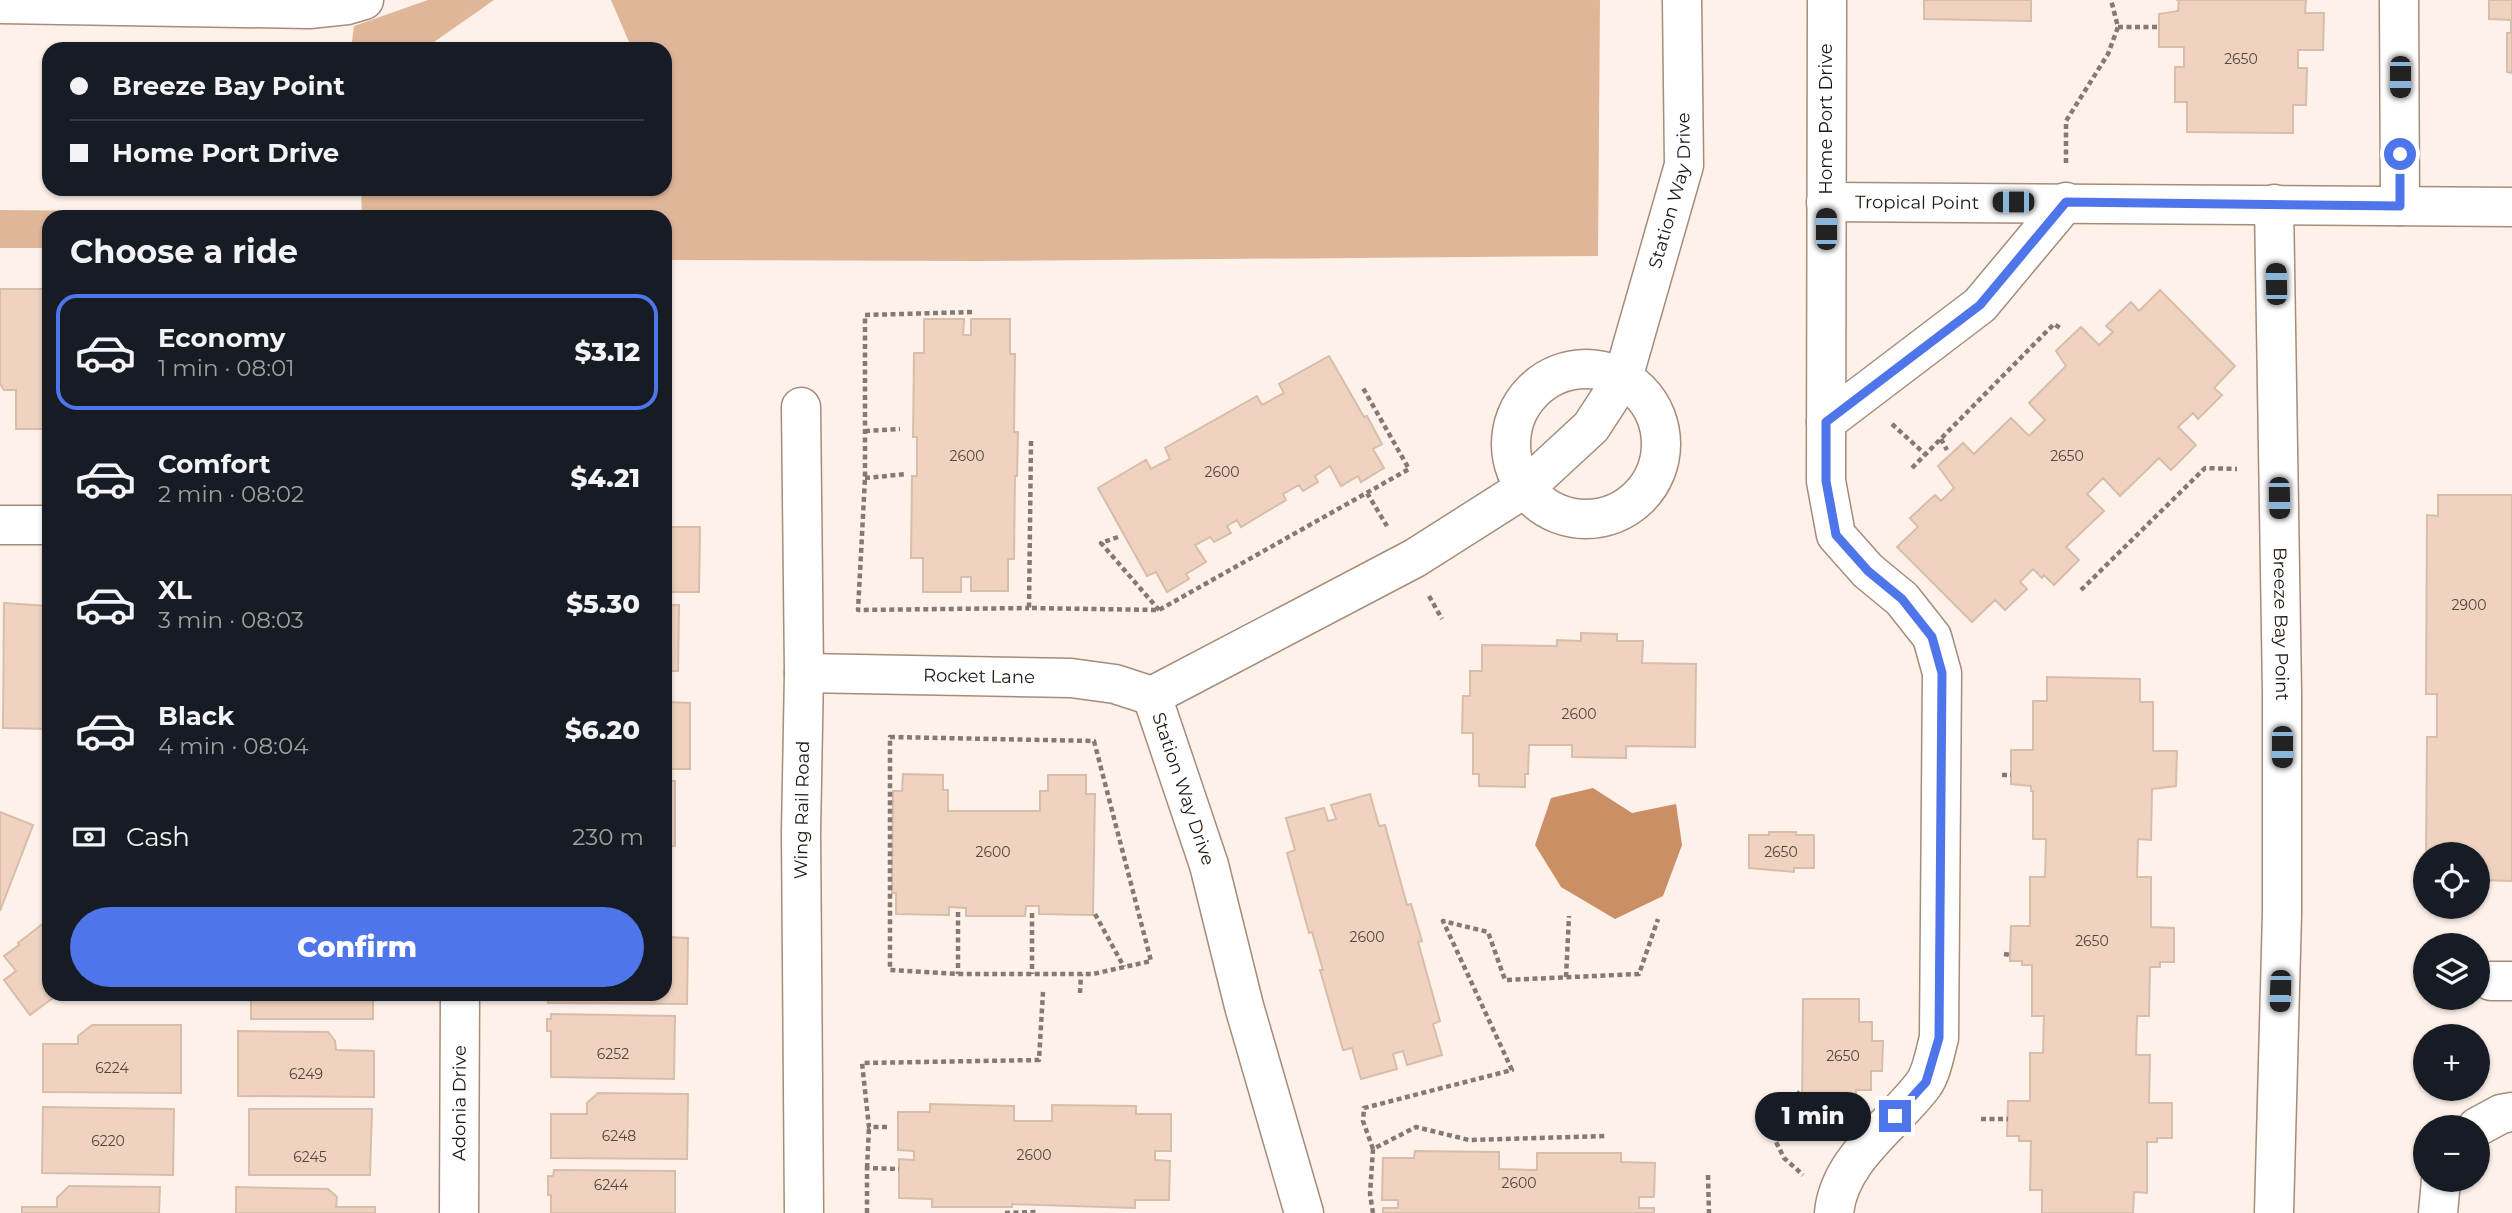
<!DOCTYPE html>
<meta charset="utf-8">
<style>
:root{--surface:#171b24;--page:#20242c;--text:#f1f3f6;--muted:#9ea1a6;--line:#363941;--accent:#4e75e9}
body{margin:0;font-family:Montserrat,sans-serif;background:var(--page);color:var(--text);height:100vh;display:flex;flex-direction:column;font-size:26px;white-space:nowrap}
*{box-sizing:border-box;margin:0}
p{font-size:23px;color:var(--muted)}
.icon{flex:none;width:38px;height:38px;fill:none;stroke:currentColor;stroke-width:2;stroke-linecap:round;stroke-linejoin:round}
.map{position:relative;flex:1;overflow:hidden}
.panel{position:absolute;left:42px;top:210px;width:630px;height:791px;display:flex;flex-direction:column;background:var(--surface);border-radius:21px;box-shadow:0 2px 5px #0004}
.panel>*{flex:none}
.banner{position:absolute;left:42px;top:42px;width:630px;height:154px;border-radius:21px;box-shadow:0 2px 5px #0004;display:grid;align-content:center;height:154px;padding:0 28px;background:var(--surface)}
.buttons{position:absolute;left:2413px;top:842px;display:grid;gap:14px}
.buttons a{display:grid;place-items:center;width:77px;height:77px;border-radius:50%;background:var(--surface);box-shadow:0 2px 5px #0004;font-size:35px}
.end{position:absolute;width:32px;height:32px;margin:-16px;border:9px solid #4e75e9;background:#fff;box-shadow:0 0 0 4px #fff}
.from{border-radius:50%}
.bubble{position:absolute;height:49px;border-radius:24px;background:var(--surface);box-shadow:0 2px 5px #0004;font-size:23px;font-weight:800;line-height:49px;text-align:center}
.car{position:absolute;width:21px;height:42px;margin:-21px -10px;border-radius:9px;box-shadow:0 0 5px 2px #0007;background:linear-gradient(#222 24%,#8ab4d8 0 40%,#222 0 76%,#8ab4d8 0 86%,#222 0)}
.banner b{display:flex;align-items:center;gap:24px;height:66px;font-size:26px}
.banner b+b{border-top:2px solid var(--line)}
.banner i{width:18px;height:18px;background:var(--text)}
ul{padding:0;list-style:none}
li{display:flex;align-items:center;gap:21px;height:116px;margin:0 14px 10px;padding:0 14px;border:4px solid transparent;border-radius:21px}
li div{flex:1}
li b{display:block;font-size:26px}
li em{font-style:normal;font-weight:800}
li.active{border-color:var(--accent)}
li>.icon{width:63px;height:63px;stroke-width:1.5}
h2{padding:0 28px;font-size:32px;line-height:84px}
.pay{display:flex;align-items:center;gap:18px;height:77px;padding:0 28px;font-size:26px}
.pay p{margin-inline-start:auto}
.action{display:flex;gap:14px;margin-top:auto;padding:14px 28px}
.action a{flex:1;height:80px;border-radius:42px;background:var(--accent);color:#fff;font-size:28px;font-weight:800;line-height:80px;text-align:center}
.map>svg:first-child{display:block}
.green{fill:#e0b699}
.water{fill:#ca8f64}
.building{fill:#efd3c0;stroke:#d8bdaa;stroke-width:2}
.lines{fill:none;stroke-linecap:round;stroke-linejoin:round}
.minor-casing{stroke:#a68c7a;stroke-width:41}
.path{stroke:#857a73;stroke-width:4.5;stroke-dasharray:5 3.5;stroke-linecap:butt}
.minor{stroke:#fff;stroke-width:38}
.route{stroke:#4e75e9;stroke-width:9}
.labels{text-anchor:middle;dominant-baseline:central;stroke-width:7;stroke-linejoin:round;paint-order:stroke}
.number-label{font-size:14px;fill:#53453b}
.street-label{font-size:18px;fill:#1f160f;stroke:#fff}
</style>
<div class="map">
<svg width="2512" height="1213" viewBox="0 0 2512 1213">
<rect width="100%" height="100%" fill="#fdf1ea"/>
<path class="green" d="M428,0h66l-60,42 -17,7h-66l3,-23z
M611,0h989l-2,256 -622,5 -311,-1v-43h-303l-1,-28h304v-140h-33z
M0,210l359,3v4h-310v31h-49z"/>
<path class="water" d="M1593,788l39,25 44,-9 6,41 -19,51 -48,23 -54,-32 -26,-42 16,-47z"/>
<path class="building" d="M1924,0h107v21l-107,-2z
M2176,0h130l-1,13h19l-1,37h-25v18h9l-1,37h-13v28l-106,-1v-30h-12v-35h9v-20h-25v-33l19,-3 1,-11z
M2489,0h23v73l-5,-1v-39h4v-13l-22,-1z
M0,289h49v140h-33v-39h-12l-4,-6z
M2160,290l75,76 -21,22 8,7 -24,24 -5,-6 -15,14 18,18 -25,25 -12,-12 -39,38 -17,-18 -16,16 17,17 -38,36 13,13 -25,25 -10,-10 -2,3 -9,-9 -13,13 7,7 -22,21 -10,-10 -23,22 -75,-75 21,-20 -8,-9 25,-23 6,6 13,-13 -16,-22 25,-23 11,11 37,-36 18,18 16,-16 -16,-17 37,-37 -10,-15 25,-24 18,18 14,-13 -7,-6 25,-24 8,9z
M924,319h40l-1,16h8v-16h39v35h5l-1,78h4l-1,44h-2l-1,83h-6v32h-37v-14h-10v15h-38v-34h-12l1,-82h5v-39h-4l1,-84h10z
M1329,356l35,61 3,-1 15,28 -9,5 11,19 -23,14 -3,-6 -17,10 -11,-20 -15,10 3,6 -15,9 -4,-6 -16,9 3,6 -45,27 -4,-7 -10,6 4,7 -17,9 -4,-5 -15,8 11,17 -20,12 3,5 -22,13 -11,-20 -9,4 -49,-88 48,-28 5,9 19,-10 -5,-11 92,-52 5,9 22,-12 -5,-9z
M2438,495h74v386l-34,-1v-26h-52l1,-117h10v-43h-11l1,-179 11,1z
M665,527h35l-1,65h-34z
M4,603l45,3v123l-46,-1z
M665,605h14l-1,66h-13z
M1581,633l36,1v7h26l-1,22 54,1 -1,83 -69,-1v12l-54,-1v-12h-43l-1,29h-3v13l-46,-1v-12h-6v-41h-11l1,-37h7v-25h12v-26l75,1v-6l24,1z
M2047,677l93,2v23h13v49h24l-1,35 -24,3 -1,51 -13,-1 -1,38h14v50l23,1v34h-14v5h-10l-1,49h-12l-1,39h14l-1,48h23v35h-15v4h-10v51l-13,-1 -1,21h-91v-23h-12l1,-49h-12v-5h-12l1,-35h22v-48h13l1,-37h-12v-51h-10v-4h-12v-6l1,-29h19v-49h15l1,-38h-13v-48h-2v-5l-20,-2v-34h22v-49h14z
M665,702l25,1v66h-25z
M903,774l40,1v15h5v21h92v-20h8v-16h38v19h9l-2,121 -54,-1v-8h-13l-1,10h-59v-8l-17,-1v8l-53,-1v-21h-4l1,-102h9z
M665,781h10v65h-10z
M1370,794l9,32 6,-1 22,80 4,-1 11,37 -4,1 22,79 -7,3 9,31 -35,10 -4,-14 -10,3 4,15 -36,10 -9,-31 -9,2 -23,-80h3l-11,-38 -3,1 -22,-80 8,-3 -9,-32 38,-10 4,13 8,-2 -5,-14z
M0,812l33,13 -33,86z
M1769,832h27v3h18v33h-20v4l-45,-4v-33h20z
M49,919v75h9l-28,21 -26,-35 12,-9 -12,-15 15,-11 -1,-2z
M665,937l23,1 -1,66 -139,-1 1,-9h116z
M251,994h122v25h-122z
M1803,999h56v23h13v19h11l-1,30h-11v19h-15v25l-54,-1z
M551,1014l124,2 -1,63 -123,-2v-46h-4v-12h4z
M92,1025h89v68l-138,-1v-48h35v-8z
M238,1031l90,1 7,9 1,9 38,1v46l-136,-1z
M598,1093l90,1 -1,65 -136,-1v-44h36v-11z
M930,1104l84,2v15h38v-16l84,1v8h35v37h-16v9l15,1 -1,39h-34v8l-123,-4v3h-80v-8l-33,-1v-39l15,1v-9l-16,-1v-38h32z
M43,1107l131,2 -1,66 -131,-2z
M249,1109h123l-2,66h-121z
M1415,1151l84,1v17l38,1v-17h84v9l34,1 -1,34h-15v11h15v5h-271v-5h15v-8h-16l1,-42h31z
M554,1170l121,1v42h-124v-18h-3v-19h5z
M69,1186l91,1 -1,26h-137v-6h35v-9z
M236,1187l92,2 9,8 -1,10h39v6h-139z"/>
<g class="lines">
<defs>
<g id="minor">
<path d="M1827,0l-1,481 10,54 32,36 34,28 30,38 10,36 -3,365c-4,14 -7,35 -16,47 -30,40 -84,74 -89,128"/>
<path d="M2399,0l1,206"/>
<path d="M0,4l309,5 38,-4 17,-5"/>
<path id="s1" d="M1826,202l686,5"/>
<path id="s2" d="M2274,204l8,488v221l-8,300"/>
<circle cx="1586" cy="444" r="75"/>
<path d="M801,407l3,266 -3,160 3,380"/>
<path d="M1826,422l154,-117 86,-103"/>
<path d="M0,525h49"/>
<path id="s3" d="M804,673l267,5 44,6 37,12"/>
<path id="s4" d="M1152,696l263,-138 110,-70 66,-61 32,-49 61,-213 -2,-165"/>
<path id="s5" d="M1152,696l57,169 35,141 60,207"/>
<path d="M2491,981h21"/>
<path d="M2477,1127l24,-13 11,-2"/>
<path id="s6" d="M459,1213l1,-219"/>
<path d="M2438,1213l3,-33"/>
</g>
</defs>
<use href="#minor" class="minor-casing"/>
<path class="path" d="M2118,27h39
M2066,163v-42l42,-67 10,-27 -7,-27
M972,312l-107,3v163l-7,132 171,-2
M1892,424l34,31
M865,431l35,-2
M1941,439l6,11
M1031,441l-2,167 130,2 250,-141 -46,-81
M1912,468l142,-144 6,4
M865,478l42,-4
M1367,493l20,33
M1118,537l-17,6 58,67
M2081,590l124,-122 32,1
M1429,596l13,23
M890,737l204,4 57,220 -58,13h-135l-68,-4z
M2002,775h9
M958,912v62
M1032,913v61
M1095,914l29,53
M2004,954l6,1
M1566,977l3,-61
M1080,993l1,-19
M1800,1092l-34,30 18,36 19,17
M1981,1119h27
M887,1127h-18l-7,-64 177,-3 4,-68
M1373,1149l-10,-28 1,-13 148,-38 -69,-149 45,11 17,48 134,-6 19,-55
M867,1168l2,-41
M1708,1175l1,38
M867,1213v-45l32,1
M1005,1213l33,-1
M1373,1213l-3,-19 3,-45 43,-22 53,13 137,-4"/>
<use href="#minor" class="minor"/>
</g>
<g class="lines">
<path class="route" d="M1895,1116l31,-34 13,-44 3,-365 -10,-36 -30,-38 -34,-28 -32,-36 -10,-54v-59l154,-117 86,-103 334,4v-52"/>
</g>
<g class="labels">
<g class="number-label">
<text x="2241" y="59">2650</text>
<text x="967" y="456">2600</text>
<text x="2067" y="456">2650</text>
<text x="1222" y="472">2600</text>
<text x="2469" y="605">2900</text>
<text x="1579" y="714">2600</text>
<text x="993" y="852">2600</text>
<text x="1781" y="852">2650</text>
<text x="1367" y="937">2600</text>
<text x="2092" y="941">2650</text>
<text x="613" y="1054">6252</text>
<text x="1843" y="1056">2650</text>
<text x="112" y="1068">6224</text>
<text x="306" y="1074">6249</text>
<text x="619" y="1136">6248</text>
<text x="108" y="1141">6220</text>
<text x="1034" y="1155">2600</text>
<text x="310" y="1157">6245</text>
<text x="1519" y="1183">2600</text>
<text x="611" y="1185">6244</text>
</g>
<g class="street-label">
<text transform="translate(1826 119) rotate(-90)">Home Port Drive</text>
<text stroke="none"><textPath href="#s4" startOffset="770">Station Way Drive</textPath></text>
<text stroke="none"><textPath href="#s1" startOffset="91">Tropical Point</textPath></text>
<text stroke="none"><textPath href="#s2" startOffset="420">Breeze Bay Point</textPath></text>
<text stroke="none"><textPath href="#s3" startOffset="175">Rocket Lane</textPath></text>
<text stroke="none"><textPath href="#s5" startOffset="98">Station Way Drive</textPath></text>
<text transform="translate(802 810) rotate(-89)">Wing Rail Road</text>
<text stroke="none"><textPath href="#s6" startOffset="110">Adonia Drive</textPath></text>
</g>
</g>
</svg>
<div class="buttons">
<a><svg class="icon" aria-label="locate" viewBox="0 0 24 24"><circle cx="12" cy="12" r="6"/><path d="M12 2v4M12 18v4M2 12h4M18 12h4"/></svg></a>
<a><svg class="icon" aria-label="layers" viewBox="0 0 24 24"><path d="M12 4l9 5-9 5-9-5zM3 14l9 5 9-5"/></svg></a>
<a>+</a>
<a>−</a>
</div>
<i class="end from" style="left:2400px;top:154px"></i>
<i class="end" style="left:1895px;top:1116px"></i>
<div class="bubble" style="left:1755px;top:1092px;width:116px">1 min</div>
<i class="car" style="left:2400px;top:77px;rotate:180deg"></i>
<i class="car" style="left:2013px;top:202px;rotate:270deg"></i>
<i class="car" style="left:1826px;top:229px;rotate:0deg"></i>
<i class="car" style="left:2276px;top:284px;rotate:359deg"></i>
<i class="car" style="left:2279px;top:498px;rotate:179deg"></i>
<i class="car" style="left:2282px;top:747px;rotate:180deg"></i>
<i class="car" style="left:2280px;top:991px;rotate:182deg"></i>
<div class="banner">
<b><i class="from"></i>Breeze Bay Point</b>
<b><i></i>Home Port Drive</b>
</div>
<section class="panel">
<h2>Choose a ride</h2>
<ul>
<li class="active"><svg class="icon" aria-label="car" viewBox="0 0 24 24"><path d="M5 17H2v-5l4-1 3-4h7l3 4 3 1v5h-3M9 17h6M6 11h13"/><circle cx="7" cy="17" r="2"/><circle cx="17" cy="17" r="2"/></svg><div><b>Economy</b><p>1 min · 08:01</p></div><em>$3.12</em></li>
<li><svg class="icon" aria-label="car" viewBox="0 0 24 24"><path d="M5 17H2v-5l4-1 3-4h7l3 4 3 1v5h-3M9 17h6M6 11h13"/><circle cx="7" cy="17" r="2"/><circle cx="17" cy="17" r="2"/></svg><div><b>Comfort</b><p>2 min · 08:02</p></div><em>$4.21</em></li>
<li><svg class="icon" aria-label="car" viewBox="0 0 24 24"><path d="M5 17H2v-5l4-1 3-4h7l3 4 3 1v5h-3M9 17h6M6 11h13"/><circle cx="7" cy="17" r="2"/><circle cx="17" cy="17" r="2"/></svg><div><b>XL</b><p>3 min · 08:03</p></div><em>$5.30</em></li>
<li><svg class="icon" aria-label="car" viewBox="0 0 24 24"><path d="M5 17H2v-5l4-1 3-4h7l3 4 3 1v5h-3M9 17h6M6 11h13"/><circle cx="7" cy="17" r="2"/><circle cx="17" cy="17" r="2"/></svg><div><b>Black</b><p>4 min · 08:04</p></div><em>$6.20</em></li>
</ul>
<div class="pay"><svg class="icon" aria-label="cash" viewBox="0 0 24 24"><path d="M3 7h18v10H3z"/><circle cx="12" cy="12" r="2"/></svg>Cash<p>230 m</p></div>
<div class="action"><a>Confirm</a></div>
</section>
</div>
